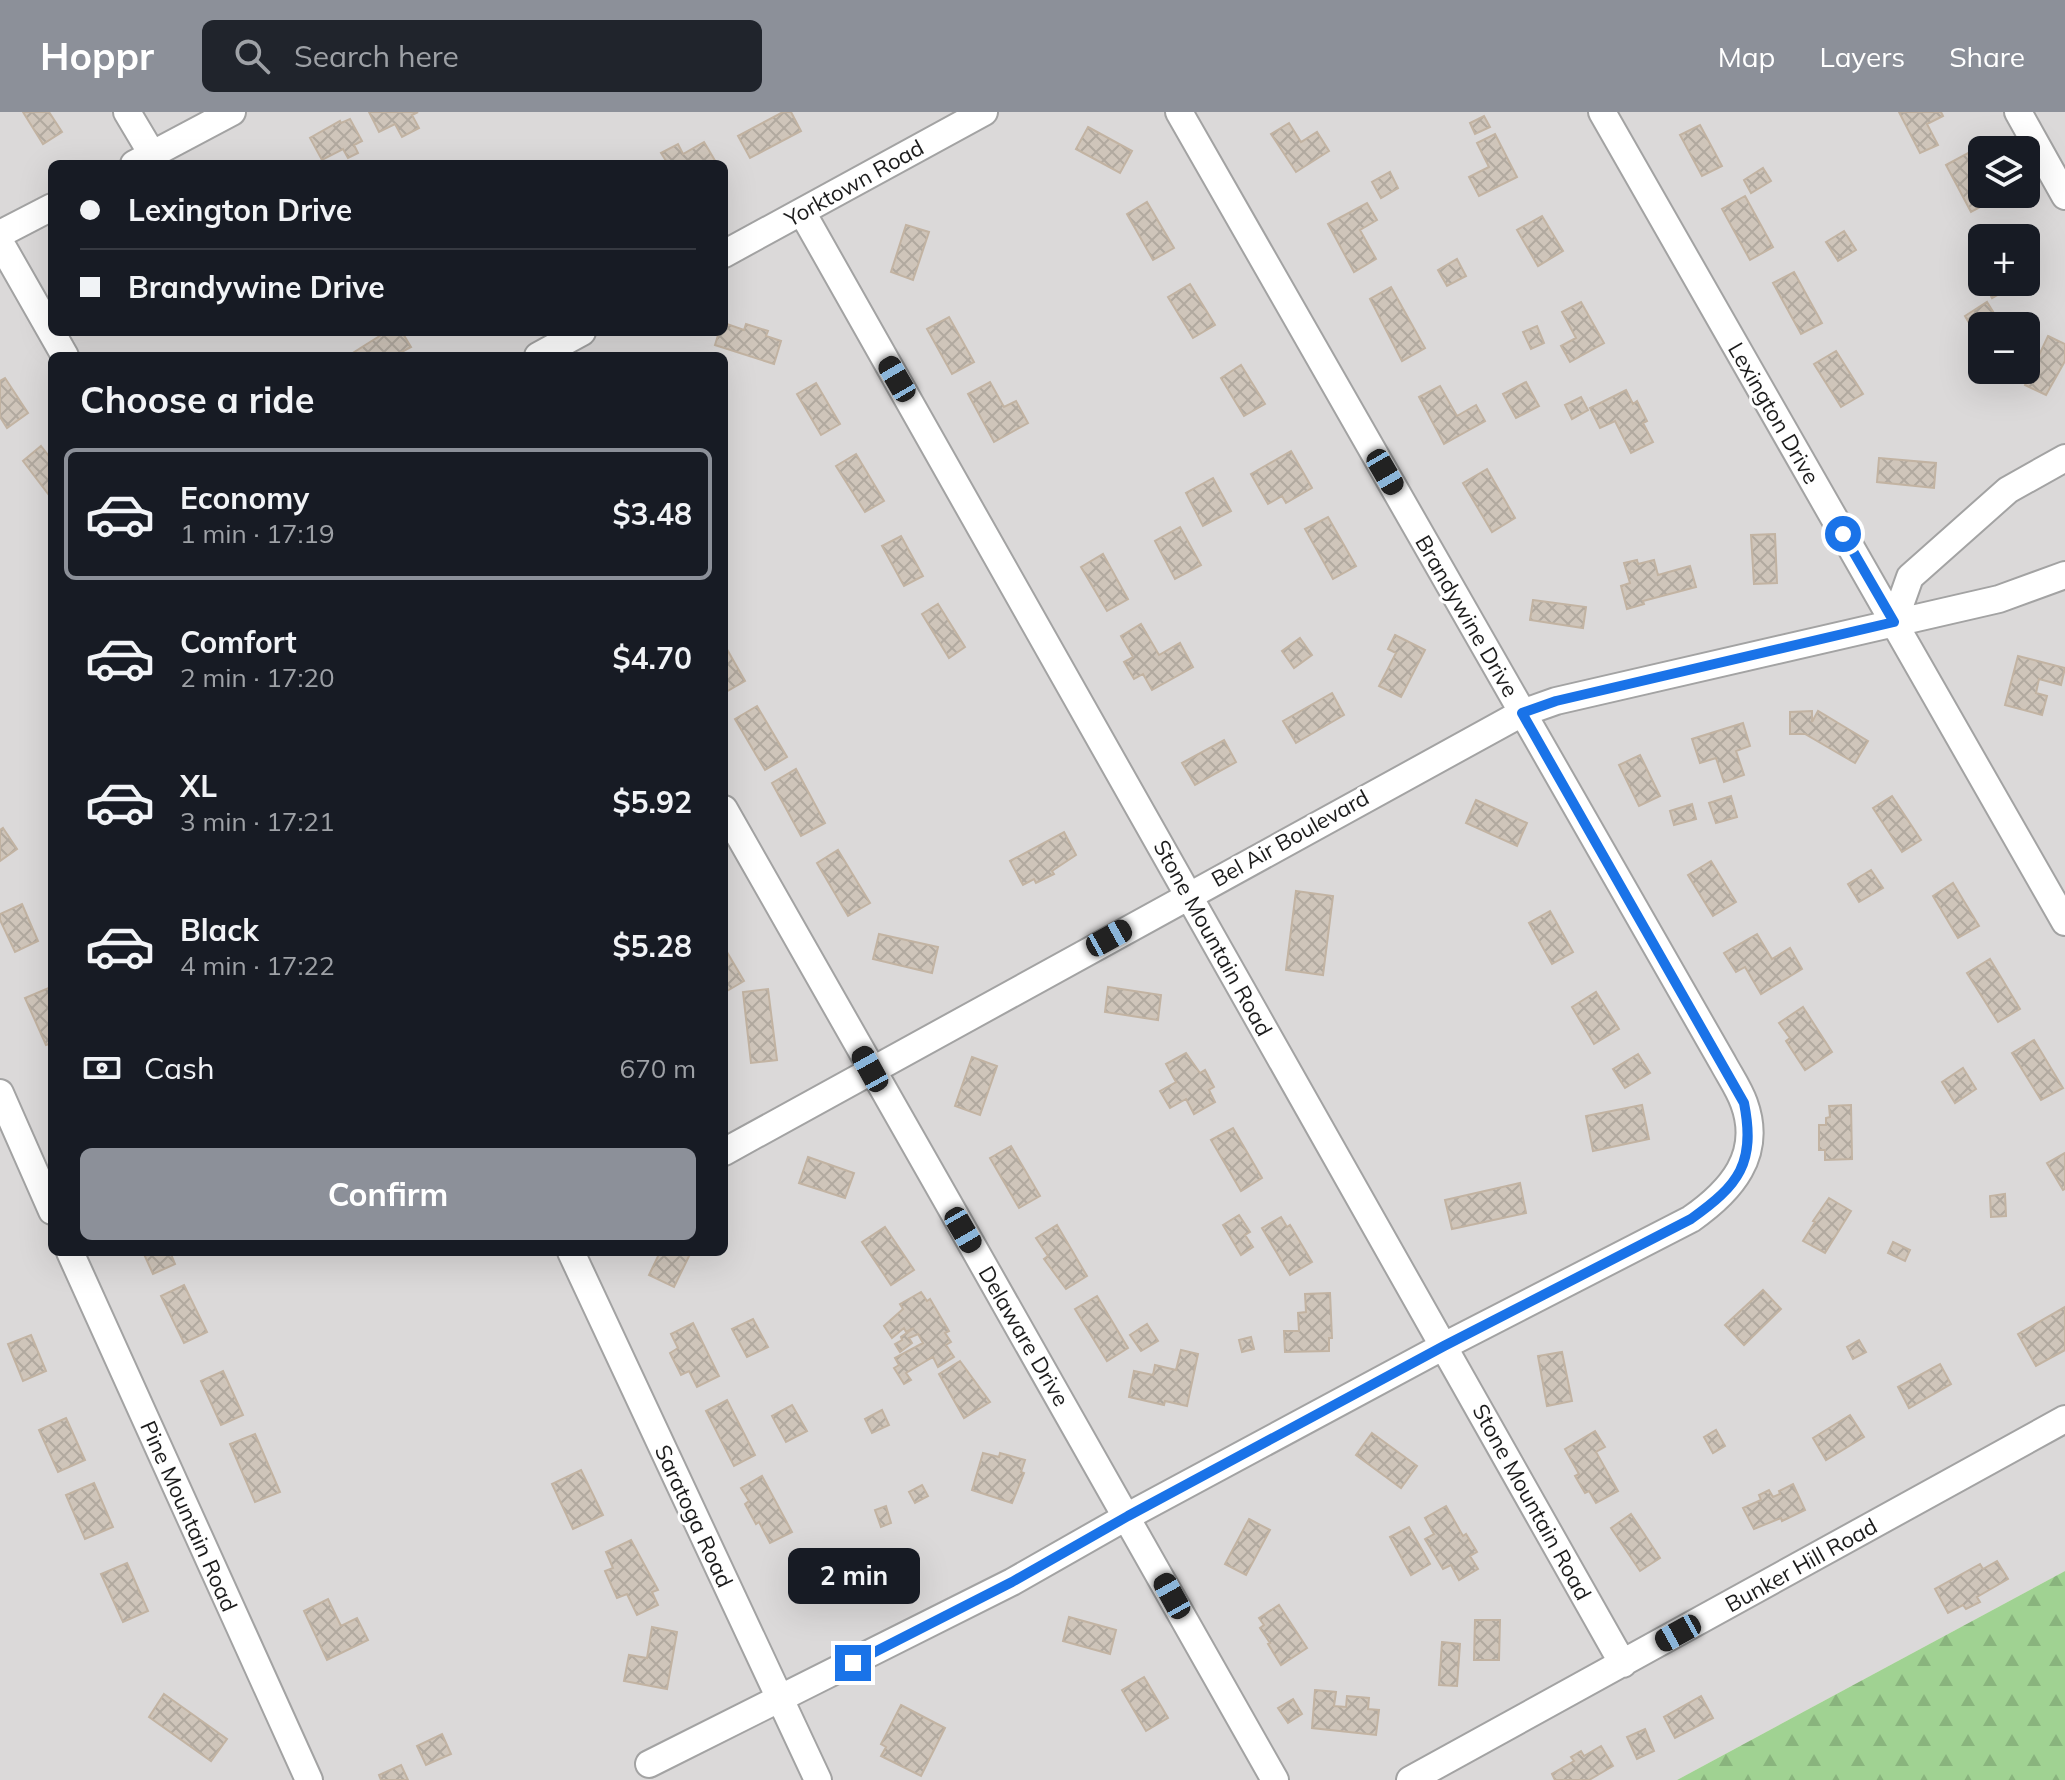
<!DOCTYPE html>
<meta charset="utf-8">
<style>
:root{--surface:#171b24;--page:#20242c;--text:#f1f3f6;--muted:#9ea1a6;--line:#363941;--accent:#8c9099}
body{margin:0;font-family:Mulish,sans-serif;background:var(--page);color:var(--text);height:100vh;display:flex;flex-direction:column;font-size:30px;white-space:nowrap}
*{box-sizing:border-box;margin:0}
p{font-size:26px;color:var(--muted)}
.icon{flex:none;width:44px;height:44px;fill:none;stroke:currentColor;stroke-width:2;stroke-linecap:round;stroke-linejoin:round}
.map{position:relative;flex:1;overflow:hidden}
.side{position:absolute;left:48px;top:240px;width:680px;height:904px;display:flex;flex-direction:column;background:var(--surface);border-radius:12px;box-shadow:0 8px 32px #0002}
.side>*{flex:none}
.hud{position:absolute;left:48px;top:48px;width:680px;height:176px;border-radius:12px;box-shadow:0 8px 32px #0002;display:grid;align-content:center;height:176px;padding:0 32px;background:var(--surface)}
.buttons{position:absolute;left:1968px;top:24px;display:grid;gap:16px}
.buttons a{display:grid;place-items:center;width:72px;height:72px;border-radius:12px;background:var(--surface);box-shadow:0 8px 32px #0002;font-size:40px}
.end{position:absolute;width:36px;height:36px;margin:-18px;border:10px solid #1a73e8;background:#fff;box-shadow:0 0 0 4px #fff}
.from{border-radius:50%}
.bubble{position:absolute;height:56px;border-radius:12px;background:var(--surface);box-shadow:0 8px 32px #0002;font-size:26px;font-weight:700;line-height:56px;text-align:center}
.car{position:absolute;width:24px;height:48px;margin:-24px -12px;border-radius:10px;box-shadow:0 0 6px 2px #0007;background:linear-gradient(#222 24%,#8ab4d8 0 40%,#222 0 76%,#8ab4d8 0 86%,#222 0)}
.hud b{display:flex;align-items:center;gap:28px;height:76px;font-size:30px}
.hud b+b{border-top:2px solid var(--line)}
.hud i{width:20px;height:20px;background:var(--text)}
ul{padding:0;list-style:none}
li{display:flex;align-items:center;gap:24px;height:132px;margin:0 16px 12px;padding:0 16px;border:4px solid transparent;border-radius:12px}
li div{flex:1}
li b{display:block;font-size:30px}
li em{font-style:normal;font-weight:700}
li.on{border-color:var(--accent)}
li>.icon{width:72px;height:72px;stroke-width:1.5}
h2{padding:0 32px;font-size:36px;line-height:96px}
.pay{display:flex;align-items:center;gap:20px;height:88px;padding:0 32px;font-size:30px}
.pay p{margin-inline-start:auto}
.button{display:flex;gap:16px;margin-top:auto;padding:16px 32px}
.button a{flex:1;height:92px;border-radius:12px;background:var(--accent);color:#fff;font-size:32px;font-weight:700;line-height:92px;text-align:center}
header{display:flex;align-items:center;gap:48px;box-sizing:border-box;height:112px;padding:0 40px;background:var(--accent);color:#fff}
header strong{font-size:38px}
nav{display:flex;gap:44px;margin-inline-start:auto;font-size:28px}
.search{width:560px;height:72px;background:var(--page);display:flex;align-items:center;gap:20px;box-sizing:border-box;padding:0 28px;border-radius:12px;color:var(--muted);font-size:30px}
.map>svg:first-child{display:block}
.residential{fill:#dbd9d9;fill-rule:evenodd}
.forest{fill:url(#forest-firs)}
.building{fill:url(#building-cross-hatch);stroke:#c2b3a2;stroke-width:2}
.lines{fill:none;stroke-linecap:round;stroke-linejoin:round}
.minor-casing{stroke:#a3a3a3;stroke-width:30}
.minor{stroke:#fff;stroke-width:26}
.route{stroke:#1a73e8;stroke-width:10}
.labels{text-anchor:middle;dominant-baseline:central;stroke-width:6;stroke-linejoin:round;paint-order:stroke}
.street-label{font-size:22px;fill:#1c1c1c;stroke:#fff}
</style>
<header>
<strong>Hoppr</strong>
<div class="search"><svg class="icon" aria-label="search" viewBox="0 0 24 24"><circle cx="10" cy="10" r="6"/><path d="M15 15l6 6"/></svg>Search here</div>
<nav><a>Map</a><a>Layers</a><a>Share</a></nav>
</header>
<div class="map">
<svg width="2065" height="1668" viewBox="0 0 2065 1668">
<defs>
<pattern id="forest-firs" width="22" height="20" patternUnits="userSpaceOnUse" patternTransform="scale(2)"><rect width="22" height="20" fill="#a0d292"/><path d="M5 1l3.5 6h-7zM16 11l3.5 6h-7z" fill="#89b47d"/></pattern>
<pattern id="building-cross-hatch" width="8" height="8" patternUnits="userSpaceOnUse" patternTransform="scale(2)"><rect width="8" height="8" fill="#cfc5ba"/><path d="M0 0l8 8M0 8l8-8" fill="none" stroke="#b1a99f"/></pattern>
</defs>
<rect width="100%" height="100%" fill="#efebe1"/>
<path class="residential" d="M0,0h2065v1459l-388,209h-1677zM1982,38h44v44h-44zM52,52h672v168h-672zM1982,126h44v44h-44zM1982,214h44v44h-44zM52,244h672v896h-672z"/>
<path class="forest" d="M2065,1459v209h-388z"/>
<path class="building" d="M23,0h26l13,20 -19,12z
M369,0h49l-6,3 7,13 -17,9 -7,-13 -16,8z
M783,0h8l10,19 -51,27 -12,-22z
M1899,0h42l2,4 -16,8 11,21 -18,8z
M1484,4l6,11 -15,7 -5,-11z
M350,7l12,22 -8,4 4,8 -10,5 -5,-9 -21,11 -12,-22 30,-17 1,2z
M1289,11l12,19 16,-10 12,19 -33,21 -25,-38z
M1700,13l22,41 -20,10 -22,-41z
M1088,15l44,24 -12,22 -44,-24z
M1495,22l22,43 -38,19 -10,-19 20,-10 -12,-24z
M704,30l13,22h-49l-7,-11 17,-9 5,10z
M1968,41l14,27v14h8l3,6 -22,12 -25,-47z
M1763,56l8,13 -20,12 -7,-13z
M1390,60l8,16 -17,10 -9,-16z
M1745,84l28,51 -23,13 -28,-51z
M1147,90l27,46 -21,12 -26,-46z
M1367,91l10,17 -17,10 16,29 -22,13 -26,-48z
M1542,104l21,35 -25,15 -21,-36z
M906,113l23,7 -16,48 -22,-8z
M2006,114l7,12h-28z
M1844,119l12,19 -18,11 -12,-19z
M1457,147l9,17 -19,10 -9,-16z
M1794,160l28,51 -21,11 -28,-51z
M1984,170h36l-28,16z
M1190,172l25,41 -22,13 -25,-41z
M1391,175l34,61 -23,13 -32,-62z
M1581,190l23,41 -34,19 -9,-16 15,-8 -14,-26z
M1987,190l15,24h-20l-7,7 -10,-17z
M949,205l25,45 -22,12 -25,-45z
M724,211l20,7 2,-6 22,7 -2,5 15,5 -7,23 -59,-19 4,-13h5z
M1537,214l7,17 -13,6 -8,-17z
M386,220h16l9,15 -17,9h-46z
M2048,224l17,8v17l-19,34 -21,-10z
M1836,239l27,43 -22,13 -27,-43z
M1241,253l24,39 -21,12 -23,-38z
M5,266l23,35 -21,15 -7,-11v-36z
M990,270l14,25 12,-6 12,22 -34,19 -26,-48z
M1526,270l13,24 -23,12 -13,-24z
M816,271l24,41 -19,11 -24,-41z
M1440,274l17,30 19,-11 9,16 -41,23 -25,-47z
M1626,278l7,14 4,-3 10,20 -4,2 10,19 -22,11 -16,-32 -15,7 -10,-20z
M1581,285l7,13 -16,9 -7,-14z
M41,334l11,14v39l-29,-38z
M1291,339l21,37 -26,15 -4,-7 -14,8 -17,-30z
M856,342l28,47 -19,11 -29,-46z
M1879,346l57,5 -2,25 -57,-6z
M1487,357l28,49 -23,14 -29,-49z
M1213,366l18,33 -28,15 -17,-33z
M1328,405l28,49 -23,13 -28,-50z
M1180,415l21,38 -26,14 -20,-38z
M1775,422l2,49 -23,1 -3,-49z
M901,424l22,40 -19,10 -22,-40z
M1103,442l25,45 -21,12 -26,-44z
M1637,448l1,4 16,-4 4,15 32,-9 6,21 -53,14 1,3 -17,5 -6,-23 9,-3 -6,-20z
M1533,488l53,7 -3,21 -53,-8z
M938,492l27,43 -16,11 -27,-44z
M1141,512l18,31 21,-12 13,24 -41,23 -9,-16 -9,5 -10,-17 9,-5 -12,-21z
M1395,523l30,15 -24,47 -22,-11 17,-33 -8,-4z
M1300,526l12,17 -18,13 -12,-17z
M724,532l21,37 -21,12z
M2018,544l47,12 -4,17 -22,-6 -3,14 11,3 -5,19 -37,-10z
M1332,581l12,22 -48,28 -13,-22z
M757,594l30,51 -22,13 -30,-51z
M1812,599v11l6,-11 50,30 -13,22 -50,-29h-15v-22z
M1743,611l7,23 -14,5 8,24 -20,7 -8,-24 -16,5 -8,-24z
M1224,628l12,22 -41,23 -13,-22z
M1640,643l20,41 -21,10 -20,-41z
M796,657l29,54 -24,13 -29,-53z
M1731,684l6,21 -21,6 -7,-20z
M1892,684l29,44 -19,12 -29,-44z
M1476,688l51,23 -10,23 -51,-23z
M1692,692l4,15 -22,6 -4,-14z
M3,716l14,21 -17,12v-31z
M1064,720l12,23 -24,16 2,3 -18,9 -2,-4 -11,6 -13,-24z
M838,738l32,53 -22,13 -31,-53z
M1711,749l25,41 -23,14 -25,-41z
M1871,758l12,18 -24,14 -11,-18z
M1953,771l26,43 -21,12 -25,-42z
M1296,779l37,5 -10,79 -37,-5z
M22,792l16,37 -23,11 -15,-32v-6z
M1550,799l23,41 -21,12 -23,-41z
M879,822l59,13 -6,26 -59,-14z
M1757,822l15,25 18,-11 12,21 -41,25 -16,-27 -9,5 -12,-19z
M724,835l20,34 -17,10 -3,-5z
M1990,847l30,50 -22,13 -31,-49z
M51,875l1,56 -6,2 -21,-47z
M1108,875l53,8 -3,25 -53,-8z
M768,877l9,71 -26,3 -8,-71z
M1596,880l23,37 -25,15 -22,-37z
M1803,895l29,45 -27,18 -19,-29 4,-3 -11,-15z
M2034,928l29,48 -22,12 -29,-47z
M1186,941l14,20 5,-3 9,17 -5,3 6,12 -21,12 -8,-15 -16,9 -10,-17 16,-9 -10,-18z
M1638,942l12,19 -25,15 -12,-19z
M972,945l25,9 -17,49 -25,-9z
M1963,956l13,21 -21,14 -13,-21z
M1642,993l7,34 -56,12 -7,-35z
M1851,993l1,54 -27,1v-10h-6v-25h7v-7l4,-1 -1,-11z
M1233,1016l29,50 -21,13 -30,-51z
M1011,1034l29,50 -21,12 -29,-50z
M2065,1041v36l-2,1 -16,-27z
M808,1045l46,16 -9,25 -46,-15z
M1520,1071l6,30 -74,16 -7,-29z
M2005,1082l1,22 -15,1 -1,-21z
M1829,1086l22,13 -26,42 -22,-12 12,-19 -2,-1z
M1239,1103l11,17 -5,3 8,12 -12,8 -18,-30z
M1281,1105l6,10 3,-2 22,37 -22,13 -28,-47z
M1057,1113l30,51 -21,13 -22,-30 4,-3 -12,-18z
M885,1115l29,43 -23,15 -29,-43z
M1893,1130l17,8 -5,11 -17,-8z
M143,1140h27l5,12 -22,10z
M660,1140h31l-17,35 -25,-12z
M184,1173l23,47 -23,11 -23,-47z
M1763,1178l18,19 -37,36 -19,-20z
M921,1180l6,9 3,-2 19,32 -4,2 6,9 -5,3 8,12 -16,10 -5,-10 -27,16 5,7 -7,4 -10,-16 5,-3 -4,-7 28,-15 -5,-9 -9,4 3,5 -12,9 -5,-8 7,-4 -1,-3 13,-9 -8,4 -2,-4 -12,10 -8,-12 19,-17 -3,-5z
M1330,1181l2,45h-3v13l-44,1 -1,-21h15l-1,-18 8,-1 -1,-18z
M1097,1184l31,52 -21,13 -32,-52z
M2065,1195v43l-29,16 -18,-32z
M753,1207l15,28 -21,10 -15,-28z
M693,1211l26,53 -22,11 -8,-16 -8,4 -11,-22 8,-5 -7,-14z
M1147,1212l11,17 -17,10 -11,-16z
M31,1223l15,36 -23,10 -15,-37z
M1251,1225l3,12 -12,3 -3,-12z
M1859,1228l7,12 -13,7 -6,-12z
M1181,1238l17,4 -11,52 -22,-5 -1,4 -35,-8 5,-26 19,4 2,-10 21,5z
M1562,1240l10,49 -25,5 -9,-50z
M960,1249l30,41 -26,16 -25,-44z
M1940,1252l11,20 -42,24 -11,-21z
M223,1259l20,44 -22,10 -20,-44z
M727,1288l28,55 -21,11 -28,-55z
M792,1293l15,26 -21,11 -14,-26z
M882,1298l7,15 -17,8 -7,-14z
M1850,1303l14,22 -38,23 -13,-22z
M66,1306l19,42 -27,12 -19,-42z
M1716,1318l9,16 -12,7 -9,-16z
M1595,1319l10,16 -9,5 22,39 -22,12 -7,-12 -4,2 -10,-17 4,-2 -14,-25z
M1372,1321l45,33 -16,22 -45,-33z
M255,1322l25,58 -25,10 -25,-58z
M983,1341l16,4 1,-4 25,7 -4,12 3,1 -12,30 -40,-13z
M581,1358l22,45 -30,14 -21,-45z
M762,1364l30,56 -22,11 -11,-21 -3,2 -11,-20 4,-3 -8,-13z
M94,1371l19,44 -28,12 -19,-44z
M1793,1372l12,26 -23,11 -1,-3 -27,11 -11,-21 18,-8 -2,-5 10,-5 4,7 7,-3 -1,-3z
M922,1373l6,11 -13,7 -6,-11z
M886,1394l5,17 -10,4 -6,-17z
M1446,1394l17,30 3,-2 11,18 -7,4 8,13 -19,11 -8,-15 -8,4 -18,-30 9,-5 -9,-16z
M1631,1402l29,44 -20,13 -29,-43z
M1249,1407l21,11 -24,45 -21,-11z
M1409,1415l21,37 -19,11 -21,-38z
M631,1428l27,50 -6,2 6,13 -21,10 -10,-21 -10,4 -12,-27 8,-3 -7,-16z
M1997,1449l11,18 -31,18 3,5 -14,7 -3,-4 -15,8 -13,-24 45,-25 3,5z
M798,1450l53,6 -3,23 -52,-6z
M127,1451l21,48 -25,11 -22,-48z
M328,1487l13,27 16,-8 11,22 -41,20 -23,-49z
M1279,1493l28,43 -26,17 -13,-21 2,-1 -10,-15 4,-3 -5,-7z
M1069,1505l47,13 -6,24 -47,-13z
M1475,1508h25l-1,40h-25z
M652,1515l25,5 -10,57 -43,-8 5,-26 18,3z
M1442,1530l18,2 -3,42 -18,-1z
M1144,1565l24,41 -22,13 -24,-41z
M1315,1578l21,2 -2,14 12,1 1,-11 22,2 -1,11 11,1 -3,25 -64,-7z
M164,1582l63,45 -16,22 -62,-44z
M1701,1584l12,22 -38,20 -11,-21z
M1293,1587l9,15 -14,9 -10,-15z
M901,1593l44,23 -24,48 -40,-20 5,-9 -5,-3z
M1645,1617l9,22 -17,8 -10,-22z
M442,1622l9,20 -25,11 -9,-19z
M1601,1634l12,20 -24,14h-34l-3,-6 22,-13 -3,-4 10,-6 3,5z
M401,1653l7,15h-27l-2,-5z"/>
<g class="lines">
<defs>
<path id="minor" d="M127,0l25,42
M1602,0l463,810
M2018,0l47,84
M134,52l98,-52
M802,100l821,1452
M0,122l52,-27
M0,130l65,114
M724,142l260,-142
M538,244l44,-24
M1894,510l16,-45 98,-87 57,-32
M724,697c183,324 370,646 551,971
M0,981l52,118
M724,1040l798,-439 34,-12 443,-102 66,-24
M70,1140l239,528
M571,1140l247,528
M649,1652l363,-182 116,-66 316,-170 247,-127c40,-28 72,-64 53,-116 -5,-14 -14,-27 -21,-40l-544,-951
M1410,1668l655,-361"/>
</defs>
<use href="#minor" class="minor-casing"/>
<use href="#minor" class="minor"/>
</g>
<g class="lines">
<path class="route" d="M853,1551l159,-81 116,-66 316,-170 247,-127c48,-34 65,-56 53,-116l-222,-390 34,-12 338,-79 -51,-88"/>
</g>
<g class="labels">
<g class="street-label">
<text transform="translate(854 71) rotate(-29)">Yorktown Road</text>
<text transform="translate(1774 301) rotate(60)">Lexington Drive</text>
<text transform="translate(1467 504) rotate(60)">Brandywine Drive</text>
<text transform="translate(1290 726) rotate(-29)">Bel Air Boulevard</text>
<text transform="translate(1213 826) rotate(61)">Stone Mountain Road</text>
<text transform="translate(1024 1224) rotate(60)">Delaware Drive</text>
<text transform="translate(1532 1390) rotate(61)">Stone Mountain Road</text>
<text transform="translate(189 1404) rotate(66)">Pine Mountain Road</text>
<text transform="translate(694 1404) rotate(65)">Saratoga Road</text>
<text transform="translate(1801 1453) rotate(-29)">Bunker Hill Road</text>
</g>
</g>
</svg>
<div class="buttons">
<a><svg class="icon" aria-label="layers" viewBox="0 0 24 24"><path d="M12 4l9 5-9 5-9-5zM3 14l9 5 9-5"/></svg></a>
<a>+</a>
<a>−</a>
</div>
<i class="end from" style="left:1843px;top:422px"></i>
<i class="end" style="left:853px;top:1551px"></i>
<div class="bubble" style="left:788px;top:1436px;width:132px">2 min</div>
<i class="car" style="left:897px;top:267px;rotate:330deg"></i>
<i class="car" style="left:1385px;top:360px;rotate:150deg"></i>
<i class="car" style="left:1109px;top:826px;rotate:61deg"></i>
<i class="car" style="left:870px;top:957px;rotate:331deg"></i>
<i class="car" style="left:963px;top:1118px;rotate:150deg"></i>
<i class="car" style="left:1172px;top:1484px;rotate:331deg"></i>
<i class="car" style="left:1678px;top:1521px;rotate:241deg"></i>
<div class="hud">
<b><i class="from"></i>Lexington Drive</b>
<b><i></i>Brandywine Drive</b>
</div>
<section class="side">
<h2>Choose a ride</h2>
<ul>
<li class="on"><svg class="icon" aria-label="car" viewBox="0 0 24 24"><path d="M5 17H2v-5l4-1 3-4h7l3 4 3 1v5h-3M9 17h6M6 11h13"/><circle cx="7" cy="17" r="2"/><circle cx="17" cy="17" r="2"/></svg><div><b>Economy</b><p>1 min · 17:19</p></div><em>$3.48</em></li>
<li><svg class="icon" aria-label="car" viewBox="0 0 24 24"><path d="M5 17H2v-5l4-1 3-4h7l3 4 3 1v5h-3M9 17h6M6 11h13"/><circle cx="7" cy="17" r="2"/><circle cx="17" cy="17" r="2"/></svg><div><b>Comfort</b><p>2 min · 17:20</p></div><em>$4.70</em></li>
<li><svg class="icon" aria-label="car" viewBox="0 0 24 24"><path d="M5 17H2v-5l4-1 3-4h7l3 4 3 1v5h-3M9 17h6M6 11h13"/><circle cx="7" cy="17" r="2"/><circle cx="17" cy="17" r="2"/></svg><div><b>XL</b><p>3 min · 17:21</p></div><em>$5.92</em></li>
<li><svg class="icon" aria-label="car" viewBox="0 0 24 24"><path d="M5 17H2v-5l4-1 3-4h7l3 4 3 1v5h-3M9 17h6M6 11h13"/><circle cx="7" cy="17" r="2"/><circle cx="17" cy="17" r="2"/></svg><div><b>Black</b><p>4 min · 17:22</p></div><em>$5.28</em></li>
</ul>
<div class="pay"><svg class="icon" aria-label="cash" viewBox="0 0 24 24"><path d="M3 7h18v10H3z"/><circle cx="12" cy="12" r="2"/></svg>Cash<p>670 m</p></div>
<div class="button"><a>Confirm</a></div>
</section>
</div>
